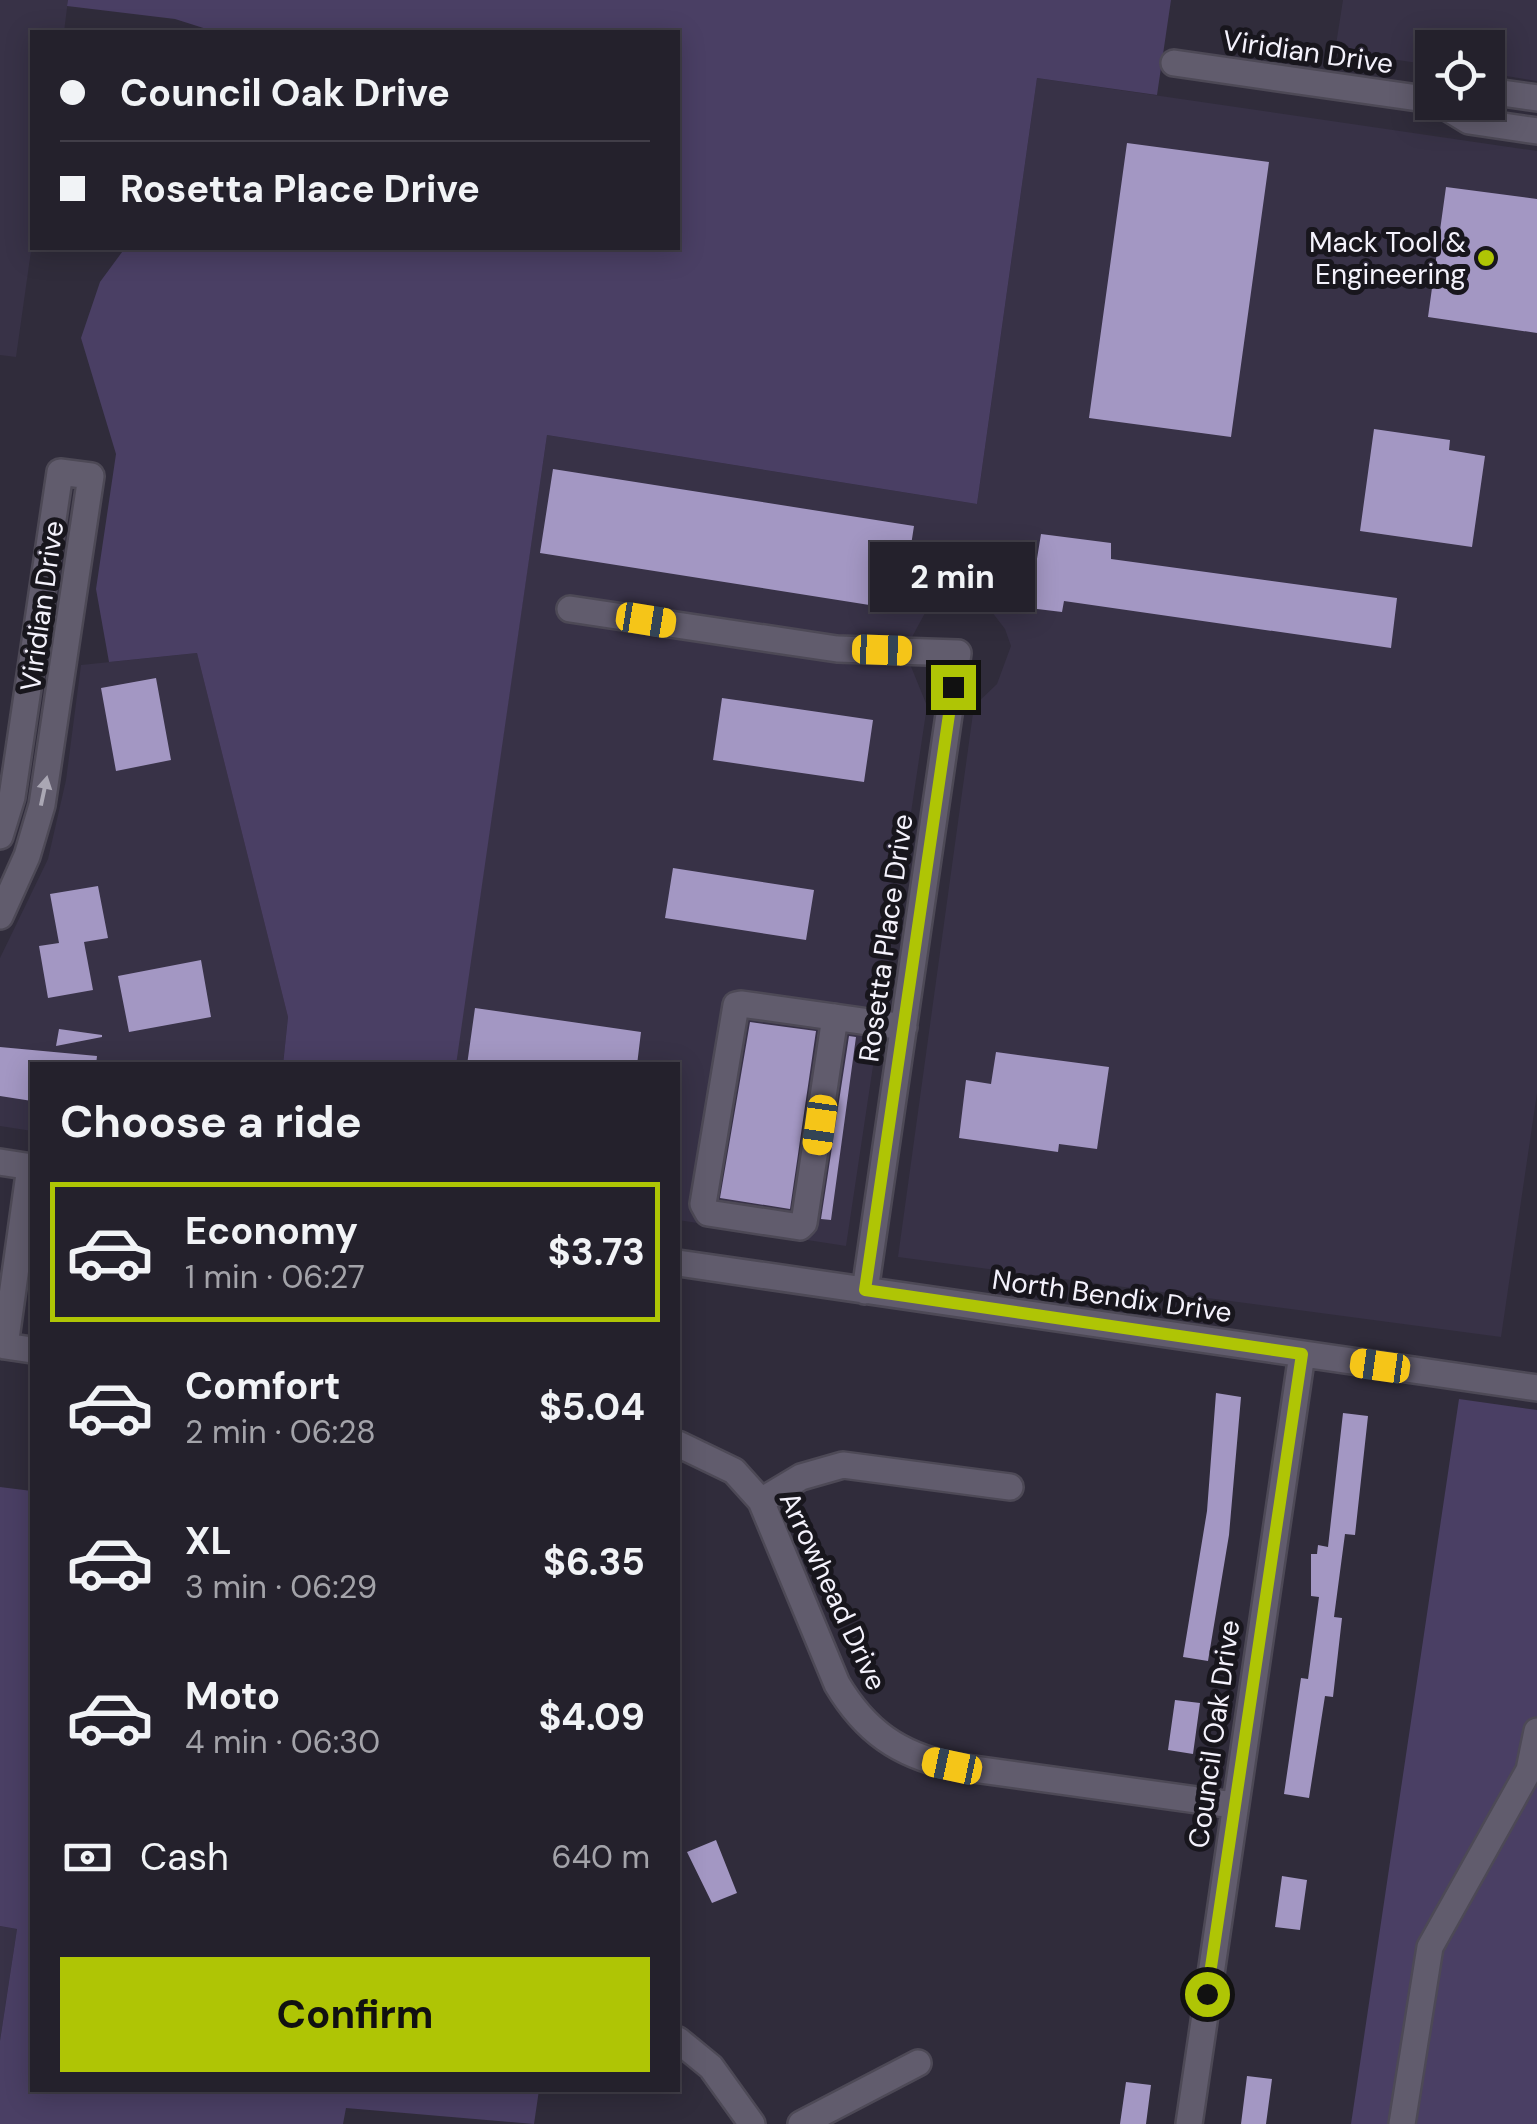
<!DOCTYPE html>
<meta charset="utf-8">
<style>
:root{--surface:#24212c;--page:#302e38;--text:#f1f3f6;--muted:#a3a3a9;--line:#413e48;--accent:#afc505}
body{margin:0;font-family:"DM Sans",sans-serif;background:var(--page);color:var(--text);height:100vh;display:flex;flex-direction:column;font-size:38px;white-space:nowrap}
*{box-sizing:border-box;margin:0}
p{font-size:32px;color:var(--muted)}
.icon{flex:none;width:55px;height:55px;fill:none;stroke:currentColor;stroke-width:2;stroke-linecap:round;stroke-linejoin:round}
.map{position:relative;flex:1;overflow:hidden}
.panel{position:absolute;left:30px;top:1062px;width:650px;height:1030px;display:flex;flex-direction:column;background:var(--surface);border-radius:0px;box-shadow:0 5px 25px #0003,0 0 0 2px var(--line)}
.panel>*{flex:none}
.hud{position:absolute;left:30px;top:30px;width:650px;height:220px;border-radius:0px;box-shadow:0 5px 25px #0003,0 0 0 2px var(--line);display:grid;align-content:center;height:220px;padding:0 30px;background:var(--surface)}
.controls{position:absolute;left:1415px;top:30px;display:grid;gap:20px}
.controls a{display:grid;place-items:center;width:90px;height:90px;border-radius:0px;background:var(--surface);box-shadow:0 5px 25px #0003,0 0 0 2px var(--line);font-size:50px}
.end{position:absolute;width:45px;height:45px;margin:-22px;border:12px solid #afc505;background:#111;box-shadow:0 0 0 5px #111}
.from{border-radius:50%}
.bubble{position:absolute;height:70px;border-radius:0px;background:var(--surface);box-shadow:0 5px 25px #0003,0 0 0 2px var(--line);font-size:32px;font-weight:700;line-height:70px;text-align:center}
.car{position:absolute;width:30px;height:60px;margin:-30px -15px;border-radius:12px;box-shadow:0 0 8px 2px #0007;background:linear-gradient(#f5c518 24%,#345 0 40%,#f5c518 0 76%,#345 0 86%,#f5c518 0)}
.hud b{display:flex;align-items:center;gap:35px;height:95px;font-size:38px}
.hud b+b{border-top:2px solid var(--line)}
.hud i{width:25px;height:25px;background:var(--text)}
ul{padding:0;list-style:none}
li{display:flex;align-items:center;gap:30px;height:140px;margin:0 20px 15px;padding:0 10px;border:5px solid transparent;border-radius:0px}
li div{flex:1}
li b{display:block;font-size:38px}
li em{font-style:normal;font-weight:700}
li.on{border-color:var(--accent)}
li>.icon{width:90px;height:90px;stroke-width:1.5}
h2{padding:0 30px;font-size:45px;line-height:120px}
.pay{display:flex;align-items:center;gap:25px;height:110px;padding:0 30px;font-size:38px}
.pay p{margin-inline-start:auto}
.button{display:flex;gap:20px;margin-top:auto;padding:20px 30px}
.button a{flex:1;height:115px;border-radius:0px;background:var(--accent);color:#111;font-size:40px;font-weight:700;line-height:115px;text-align:center}
.map>svg:first-child{display:block}
.built{fill:#383247}
.green{fill:#4a3f64}
.building{fill:#a397c3}
.lines{fill:none;stroke-linecap:round;stroke-linejoin:round}
.minor-casing{stroke:#4d4956;stroke-width:30}
.minor{stroke:#615c6d;stroke-width:25}
.oneway{fill:#aaa7b4}
.route{stroke:#afc505;stroke-width:12}
.poi-dot{fill:#afc505;stroke:#18161d;stroke-width:4}
.labels{text-anchor:middle;dominant-baseline:central;stroke-width:10;stroke-linejoin:round;paint-order:stroke}
.street-label{font-size:28px;fill:#f4f2fc;stroke:#18161d}
.poi-label{font-size:28px;fill:#f4f2fc;stroke:#18161d;text-anchor:end}
</style>
<div class="map">
<svg width="1537" height="2124" viewBox="0 0 1537 2124">
<rect width="100%" height="100%" fill="#302c3b"/>
<path class="built" d="M0,0h68l-4,32h-32v212l-16,113 -16,-2z
M1343,0h194v81l-49,-8v-25h-56v17l-97,-14z
M1037,78l500,73v942l-36,244 -603,-80 76,-551 23,-22 14,-38 -6,-17 -13,-17 -29,-15 -38,16 -13,24 -2,27 17,42 -81,540 -168,-26v-155h-223l92,-630 430,69z
M197,653l91,364 -5,48h-251v66l-32,-5v-168l48,-99 18,-79 15,-115z
M0,1926l17,3 -17,112z"/>
<path class="green" d="M68,0h1103l-14,95 -120,-17 -60,426 -430,-69 -91,630h-173l5,-48 -91,-364 -88,9 -13,-73 20,-135 -35,-116 19,-56 25,-34h553v-216h-462l-41,-13 -108,-13z
M1459,1399l78,11v714h-186z
M0,1487l32,4v599h507l-5,34 -188,-16 -3,16h-343v-83l17,-112 -17,-3z"/>
<path class="building" d="M1127,143l142,19 -38,275 -142,-19z
M1446,187l91,12v134l-109,-16z
M1374,429l76,11 -1,10 36,6 -13,91 -112,-16z
M553,469l361,57 -13,84 -361,-57z
M1041,534l70,9v16l286,39 -6,50 -327,-47 -2,11 -33,-4z
M156,678l15,82 -55,11 -15,-83z
M722,698l151,22 -9,62 -151,-22z
M673,868l141,22 -8,50 -141,-22z
M98,886l10,52 -24,4 9,48 -45,8 -9,-52 20,-3 -9,-49z
M201,960l10,57 -82,15 -11,-56z
M475,1008l166,24 -4,33h-170z
M750,1022l66,9 -26,178 -70,-11z
M59,1029l43,6v2l-46,9z
M849,1036l7,1 -25,183 -10,-1z
M0,1047l97,9 -1,9h-64v36l-32,-5z
M996,1052l113,15 -12,82 -38,-5 -1,8 -99,-14 7,-58 25,4z
M1216,1393l25,4 -12,138 -21,126 -25,-4 24,-146z
M1343,1413l25,3 -13,119 -10,-1 -11,83 8,1 -9,79 -8,-1 -16,102 -25,-4 17,-116 7,1 11,-82 -8,-1v-42h6l1,-9 10,2z
M1175,1700l25,3 -7,51 -25,-4z
M716,1840l21,53 -25,10 -25,-51z
M1282,1876l25,4 -7,50 -25,-3z
M1247,2076l25,3 -6,45h-25z
M1126,2082l25,3 -5,39h-26z"/>
<g class="lines">
<defs>
<path id="minor" d="M1174,63l258,37
M1488,91l49,7
M1438,102l31,19 68,10
M570,609l267,40 121,4 -93,638
M0,836l12,-39 48,-325 31,4 -49,329 -15,51 -27,60
M835,1017l-31,206 -4,4 -92,-14 -5,-9 33,-199 5,-1 163,23
M0,1162l32,5
M30,1167l-25,179 27,4
M678,1263l859,125
M678,1444l56,27 27,30 76,183c28,47 62,71 115,82l281,39
M761,1501l40,-24 42,-12 167,22
M678,2040l33,27 41,57
M801,2124l117,-61
M1189,2124l113,-770
M1402,2124l28,-177 99,-177 8,-39"/>
</defs>
<use href="#minor" class="minor-casing"/>
<use href="#minor" class="minor"/>
</g>
<defs><path id="oneway-solid" d="M-6-.8H1V-3.2L6.5 0L1 3.2V.8H-6Z" transform="scale(2.5)"/></defs>
<use class="oneway" href="#oneway-solid" transform="translate(44 791) rotate(-78)"/>
<g class="lines">
<path class="route" d="M953,687l-88,603 437,64 -95,640"/>
</g>
<circle class="poi-dot" cx="1486" cy="258" r="10"/>
<g class="labels">
<g class="street-label">
<text transform="translate(1308 52) rotate(8)">Viridian Drive</text>
<text transform="translate(42 606) rotate(-82)">Viridian Drive</text>
<text transform="translate(886 938) rotate(-82)">Rosetta Place Drive</text>
<text transform="translate(1112 1296) rotate(8)">North Bendix Drive</text>
<text transform="translate(833 1591) rotate(65)">Arrowhead Drive</text>
<text transform="translate(1214 1734) rotate(-82)">Council Oak Drive</text>
</g>
<g class="poi-label">
<text x="1466" y="242">Mack Tool &amp;<tspan x="1466" dy="32">Engineering</tspan></text>
</g>
</g>
</svg>
<div class="controls">
<a><svg class="icon" aria-label="locate" viewBox="0 0 24 24"><circle cx="12" cy="12" r="6"/><path d="M12 2v4M12 18v4M2 12h4M18 12h4"/></svg></a>
</div>
<i class="end from" style="left:1207px;top:1994px"></i>
<i class="end" style="left:953px;top:687px"></i>
<div class="bubble" style="left:870px;top:542px;width:165px">2 min</div>
<i class="car" style="left:646px;top:620px;rotate:99deg"></i>
<i class="car" style="left:882px;top:650px;rotate:92deg"></i>
<i class="car" style="left:820px;top:1125px;rotate:188deg"></i>
<i class="car" style="left:1380px;top:1366px;rotate:278deg"></i>
<i class="car" style="left:952px;top:1766px;rotate:282deg"></i>
<div class="hud">
<b><i class="from"></i>Council Oak Drive</b>
<b><i></i>Rosetta Place Drive</b>
</div>
<section class="panel">
<h2>Choose a ride</h2>
<ul>
<li class="on"><svg class="icon" aria-label="car" viewBox="0 0 24 24"><path d="M5 17H2v-5l4-1 3-4h7l3 4 3 1v5h-3M9 17h6M6 11h13"/><circle cx="7" cy="17" r="2"/><circle cx="17" cy="17" r="2"/></svg><div><b>Economy</b><p>1 min · 06:27</p></div><em>$3.73</em></li>
<li><svg class="icon" aria-label="car" viewBox="0 0 24 24"><path d="M5 17H2v-5l4-1 3-4h7l3 4 3 1v5h-3M9 17h6M6 11h13"/><circle cx="7" cy="17" r="2"/><circle cx="17" cy="17" r="2"/></svg><div><b>Comfort</b><p>2 min · 06:28</p></div><em>$5.04</em></li>
<li><svg class="icon" aria-label="car" viewBox="0 0 24 24"><path d="M5 17H2v-5l4-1 3-4h7l3 4 3 1v5h-3M9 17h6M6 11h13"/><circle cx="7" cy="17" r="2"/><circle cx="17" cy="17" r="2"/></svg><div><b>XL</b><p>3 min · 06:29</p></div><em>$6.35</em></li>
<li><svg class="icon" aria-label="car" viewBox="0 0 24 24"><path d="M5 17H2v-5l4-1 3-4h7l3 4 3 1v5h-3M9 17h6M6 11h13"/><circle cx="7" cy="17" r="2"/><circle cx="17" cy="17" r="2"/></svg><div><b>Moto</b><p>4 min · 06:30</p></div><em>$4.09</em></li>
</ul>
<div class="pay"><svg class="icon" aria-label="cash" viewBox="0 0 24 24"><path d="M3 7h18v10H3z"/><circle cx="12" cy="12" r="2"/></svg>Cash<p>640 m</p></div>
<div class="button"><a>Confirm</a></div>
</section>
</div>
